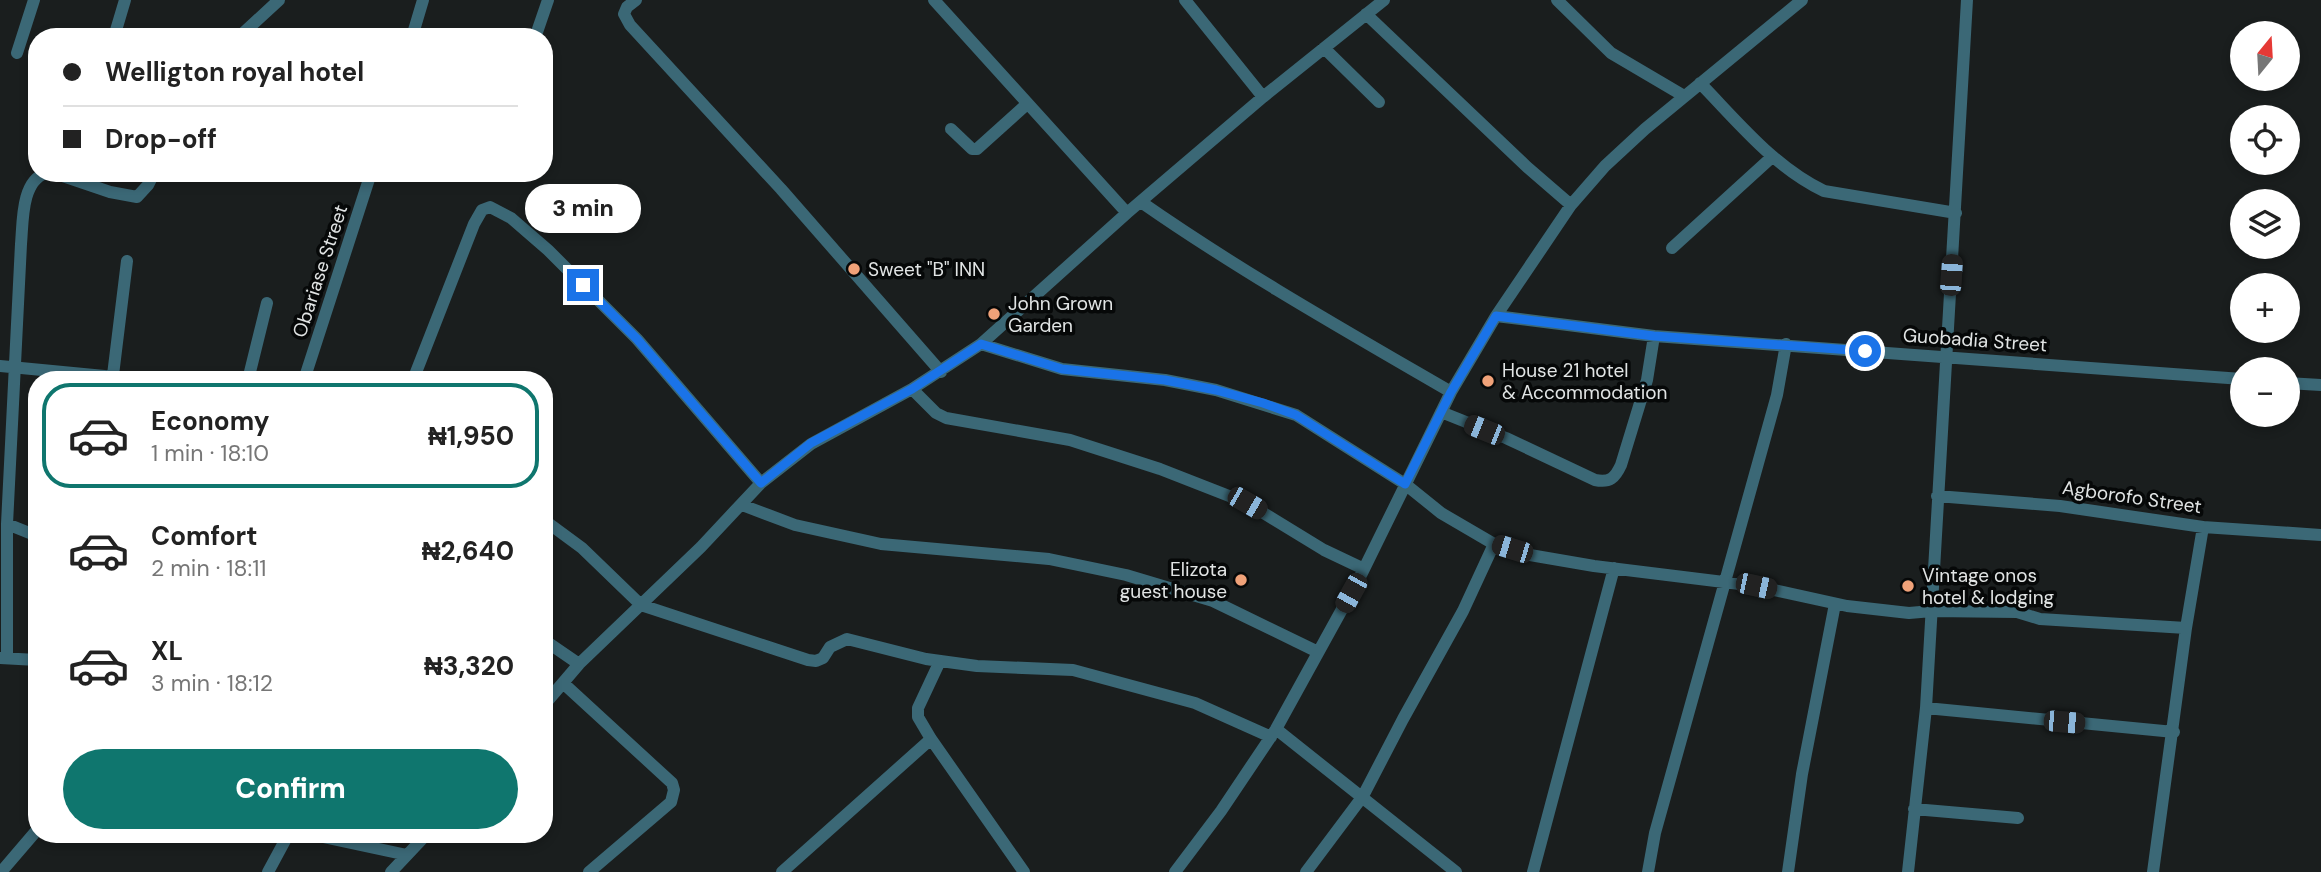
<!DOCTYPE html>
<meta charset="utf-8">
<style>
:root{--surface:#fff;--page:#f6f6f6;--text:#222;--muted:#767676;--line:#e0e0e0;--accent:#0f766e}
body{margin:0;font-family:"DM Sans",sans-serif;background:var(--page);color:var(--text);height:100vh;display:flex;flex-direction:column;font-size:26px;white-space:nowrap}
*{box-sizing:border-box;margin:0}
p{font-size:23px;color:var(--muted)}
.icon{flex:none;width:38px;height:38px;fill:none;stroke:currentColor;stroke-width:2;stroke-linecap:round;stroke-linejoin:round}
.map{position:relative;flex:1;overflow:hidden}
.details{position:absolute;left:28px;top:371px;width:525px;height:472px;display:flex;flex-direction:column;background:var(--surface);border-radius:28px;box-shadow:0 4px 10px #0003}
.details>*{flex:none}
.banner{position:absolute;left:28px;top:28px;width:525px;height:154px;border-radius:28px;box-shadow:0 4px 10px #0003;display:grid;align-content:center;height:154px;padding:0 35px;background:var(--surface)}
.needle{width:46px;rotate:18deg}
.fabs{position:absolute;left:2230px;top:21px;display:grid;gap:14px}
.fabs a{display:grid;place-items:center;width:70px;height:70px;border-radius:50%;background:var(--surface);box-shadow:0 4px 10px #0003;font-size:35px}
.end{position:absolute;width:32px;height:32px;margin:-16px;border:9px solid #1a73e8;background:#fff;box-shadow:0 0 0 4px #fff}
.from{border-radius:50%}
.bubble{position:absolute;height:49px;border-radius:24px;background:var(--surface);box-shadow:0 4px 10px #0003;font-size:23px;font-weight:800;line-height:49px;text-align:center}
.car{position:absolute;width:21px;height:42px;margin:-21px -10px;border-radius:9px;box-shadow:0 0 5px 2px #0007;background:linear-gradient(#222 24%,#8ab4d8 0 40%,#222 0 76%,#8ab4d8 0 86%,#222 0)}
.banner b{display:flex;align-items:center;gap:24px;height:66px;font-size:26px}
.banner b+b{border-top:2px solid var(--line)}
.banner i{width:18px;height:18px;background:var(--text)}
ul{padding:12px 0 0;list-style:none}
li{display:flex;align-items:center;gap:21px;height:105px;margin:0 14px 10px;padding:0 21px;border:4px solid transparent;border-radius:28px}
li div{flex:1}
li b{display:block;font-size:26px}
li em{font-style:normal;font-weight:800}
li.current{border-color:var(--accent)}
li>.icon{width:63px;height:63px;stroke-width:1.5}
.cta{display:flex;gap:14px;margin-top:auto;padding:14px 35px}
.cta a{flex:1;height:80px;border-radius:42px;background:var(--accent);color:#fff;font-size:28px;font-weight:800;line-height:80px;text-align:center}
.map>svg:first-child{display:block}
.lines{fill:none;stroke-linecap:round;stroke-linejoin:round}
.minor{stroke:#3b6876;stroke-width:12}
.route{stroke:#1a73e8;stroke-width:9}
.poi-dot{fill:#f0a279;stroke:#060808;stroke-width:2.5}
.labels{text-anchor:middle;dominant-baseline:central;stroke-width:7;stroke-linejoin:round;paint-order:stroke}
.poi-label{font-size:19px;fill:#e1e4e4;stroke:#060808;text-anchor:start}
.street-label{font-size:19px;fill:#e1e4e4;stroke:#060808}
</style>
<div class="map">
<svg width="2321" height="872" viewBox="0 0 2321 872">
<rect width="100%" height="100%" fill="#1a1e1e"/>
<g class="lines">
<path class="minor" d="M636,0l-9,7 -3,7 6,11 151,164 160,183
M934,0l193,213
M1185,0l78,97
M1557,0l54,53 73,43
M1366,14l161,153 44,38
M536,35l12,-35
M114,37l11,-37
M239,37l40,-37
M412,37l11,-37
M1324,48l55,54
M17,53l17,-53
M1700,83c38,39 74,84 124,108l132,22
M951,129l21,20h5l50,-45
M54,173l56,19 27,5 11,-12 6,-12
M1141,202c99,69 205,129 310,190
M1672,248l100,-91
M1496,316l158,20 588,43
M981,344l81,25 103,11 51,10 80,25 109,69 36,29 53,31 36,11 64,11 162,20 91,20 62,7 23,-2 85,1 23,7 146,9
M0,366l146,14
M113,375l14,-114
M248,380l19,-77
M304,380l67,-207
M413,380l61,-156 8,-14 8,-3 21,11 37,32 89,89 124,144
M2287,383l34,2
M912,389l24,24 10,5 124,22 90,29 87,34 77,47 40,19
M1441,412l65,26 89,42c15,3 20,-2 26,-15l26,-85 7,-44
M1937,496l123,10 143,21 118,8
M742,505l53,20 86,19 168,15 77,16 87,26 105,51
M544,520l38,28 59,57 167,55 8,1 7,-3 7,-11 17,-8 79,20 51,7 96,4 122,33 76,34
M7,524l30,12
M544,640l35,24
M0,658l37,2
M7,658v-134l14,-280c2,-22 0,-63 25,-71
M940,661l-22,47v9l13,22 93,133
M563,683l109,100 2,7 -3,12 -82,70
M544,705l35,-41 122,-117 60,-64 50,-39 101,-55 69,-45 146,-131 136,-116 121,-97
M1926,708l248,24
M1276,729l180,143
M1914,809l104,9
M289,835l34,2 84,18
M1,872l36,-42
M268,872l20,-37
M391,872l35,-37
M782,872l149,-133
M1175,872l46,-61 55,-82 86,-156 89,-181 45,-76 75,-111 34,-39 40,-37 157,-129
M1306,872l57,-76 40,-77 60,-108 31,-67
M1533,872l81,-304
M1648,872l7,-39 122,-438 9,-51
M1788,872l14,-98 33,-170
M1908,872l18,-164 41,-708
M2153,872l33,-244 17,-101"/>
</g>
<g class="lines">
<path class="route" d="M583,285l54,54 124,144 50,-40 101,-54 69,-45 81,25 103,11 51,10 47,13 33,12 109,69 46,-92 45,-76 158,20 211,15"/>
</g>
<g class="poi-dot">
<circle cx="854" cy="269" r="7"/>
<circle cx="994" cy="314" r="7"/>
<circle cx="1488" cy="381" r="7"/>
<circle cx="1241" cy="580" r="7"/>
<circle cx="1908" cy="586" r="7"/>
</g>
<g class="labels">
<g class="poi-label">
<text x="868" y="269">Sweet "B" INN</text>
<text x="1008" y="303">John Grown<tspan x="1008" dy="22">Garden</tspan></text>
<text x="1502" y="370">House 21 hotel<tspan x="1502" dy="22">&amp; Accommodation</tspan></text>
<text x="1227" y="569" text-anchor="end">Elizota<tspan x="1227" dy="22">guest house</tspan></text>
<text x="1922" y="575">Vintage onos<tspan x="1922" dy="22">hotel &amp; lodging</tspan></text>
</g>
<g class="street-label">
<text transform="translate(320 271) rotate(-72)">Obariase Street</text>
<text transform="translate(1975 340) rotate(4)">Guobadia Street</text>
<text transform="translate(2132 497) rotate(8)">Agborofo Street</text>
</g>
</g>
</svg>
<div class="fabs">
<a><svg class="needle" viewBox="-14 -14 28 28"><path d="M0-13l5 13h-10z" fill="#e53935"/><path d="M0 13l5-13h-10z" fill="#767676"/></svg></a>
<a><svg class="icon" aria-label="locate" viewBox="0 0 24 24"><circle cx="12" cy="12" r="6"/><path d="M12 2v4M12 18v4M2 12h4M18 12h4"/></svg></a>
<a><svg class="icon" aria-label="layers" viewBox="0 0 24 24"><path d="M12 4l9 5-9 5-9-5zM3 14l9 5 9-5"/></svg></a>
<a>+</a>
<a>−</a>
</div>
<i class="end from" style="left:1865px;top:351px"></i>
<i class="end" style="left:583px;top:285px"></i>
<div class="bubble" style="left:525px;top:184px;width:116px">3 min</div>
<i class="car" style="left:1951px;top:275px;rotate:4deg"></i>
<i class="car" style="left:1484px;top:430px;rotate:292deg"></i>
<i class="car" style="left:1247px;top:503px;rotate:120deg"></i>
<i class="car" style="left:1512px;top:549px;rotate:287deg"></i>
<i class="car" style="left:1756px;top:586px;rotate:102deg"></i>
<i class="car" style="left:1351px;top:593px;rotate:209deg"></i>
<i class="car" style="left:2064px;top:722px;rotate:95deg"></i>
<div class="banner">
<b><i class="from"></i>Welligton royal hotel</b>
<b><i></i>Drop-off</b>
</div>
<section class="details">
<ul>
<li class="current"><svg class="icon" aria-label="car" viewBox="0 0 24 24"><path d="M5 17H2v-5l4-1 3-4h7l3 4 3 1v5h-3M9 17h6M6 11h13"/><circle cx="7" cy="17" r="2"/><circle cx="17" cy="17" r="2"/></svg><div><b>Economy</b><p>1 min · 18:10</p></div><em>₦1,950</em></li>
<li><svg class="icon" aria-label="car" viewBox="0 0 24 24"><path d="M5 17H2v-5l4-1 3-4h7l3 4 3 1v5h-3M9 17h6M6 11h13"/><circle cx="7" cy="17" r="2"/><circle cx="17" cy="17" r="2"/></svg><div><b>Comfort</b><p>2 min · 18:11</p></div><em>₦2,640</em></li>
<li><svg class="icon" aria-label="car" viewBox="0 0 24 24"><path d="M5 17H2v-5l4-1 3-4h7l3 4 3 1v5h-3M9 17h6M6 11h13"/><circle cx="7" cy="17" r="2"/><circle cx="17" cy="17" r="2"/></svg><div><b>XL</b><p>3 min · 18:12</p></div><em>₦3,320</em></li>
</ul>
<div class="cta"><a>Confirm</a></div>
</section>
</div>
